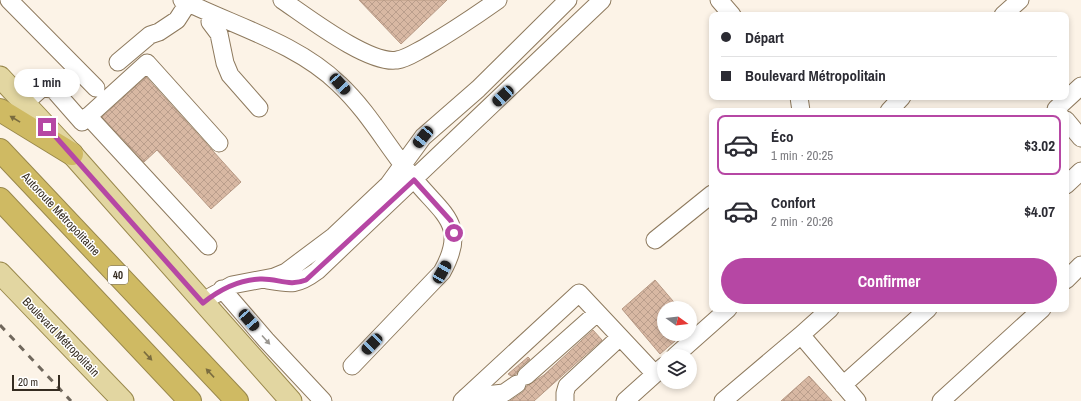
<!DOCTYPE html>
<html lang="fr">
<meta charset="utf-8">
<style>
:root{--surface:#fff;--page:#f2f2f3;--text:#2b2b33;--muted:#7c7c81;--line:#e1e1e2;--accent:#b647a4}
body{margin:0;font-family:"Archivo Narrow",sans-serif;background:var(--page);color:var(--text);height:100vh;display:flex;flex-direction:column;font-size:15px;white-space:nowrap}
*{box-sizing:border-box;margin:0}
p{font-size:13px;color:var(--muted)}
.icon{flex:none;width:22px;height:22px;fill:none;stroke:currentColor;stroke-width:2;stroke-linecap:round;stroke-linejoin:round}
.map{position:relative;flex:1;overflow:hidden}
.details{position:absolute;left:709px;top:108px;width:360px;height:204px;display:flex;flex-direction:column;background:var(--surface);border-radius:8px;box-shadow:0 2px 6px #0003}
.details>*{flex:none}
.guide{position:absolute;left:709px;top:12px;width:360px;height:88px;border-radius:8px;box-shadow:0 2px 6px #0003;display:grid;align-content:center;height:88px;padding:0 12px;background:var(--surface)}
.needle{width:26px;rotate:105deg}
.fabs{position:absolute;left:657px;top:301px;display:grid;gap:8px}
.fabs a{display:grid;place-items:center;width:40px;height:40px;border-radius:50%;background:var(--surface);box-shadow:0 2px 6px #0003;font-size:20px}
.scale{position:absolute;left:12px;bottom:10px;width:48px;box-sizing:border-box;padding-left:4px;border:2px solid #352c21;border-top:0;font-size:11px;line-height:14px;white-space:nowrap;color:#352c21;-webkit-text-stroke:3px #fff;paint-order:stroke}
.end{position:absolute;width:18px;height:18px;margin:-9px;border:5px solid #b647a4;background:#fff;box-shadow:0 0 0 2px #fff}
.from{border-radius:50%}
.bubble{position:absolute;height:28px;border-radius:14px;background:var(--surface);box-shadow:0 2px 6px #0003;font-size:13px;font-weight:800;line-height:28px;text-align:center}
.car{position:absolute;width:12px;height:24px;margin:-12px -6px;border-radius:5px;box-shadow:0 0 3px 1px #0007;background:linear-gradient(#222 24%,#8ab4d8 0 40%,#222 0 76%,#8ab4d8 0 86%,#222 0)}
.guide b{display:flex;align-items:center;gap:14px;height:38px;font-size:15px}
.guide b+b{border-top:1px solid var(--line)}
.guide i{width:10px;height:10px;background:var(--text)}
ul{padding:7px 0 0;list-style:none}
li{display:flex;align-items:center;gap:12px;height:60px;margin:0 8px 6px;padding:0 4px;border:2px solid transparent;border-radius:8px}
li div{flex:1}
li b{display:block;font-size:15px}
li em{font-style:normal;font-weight:800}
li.active{border-color:var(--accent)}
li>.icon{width:36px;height:36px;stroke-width:1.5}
.primary-button{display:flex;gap:8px;margin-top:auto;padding:8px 12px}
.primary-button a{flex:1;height:46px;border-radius:24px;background:var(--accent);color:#fff;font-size:16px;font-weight:800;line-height:46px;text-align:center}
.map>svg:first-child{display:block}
.building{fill:url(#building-cross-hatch);stroke:#b79984}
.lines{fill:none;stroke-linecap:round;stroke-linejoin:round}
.minor-casing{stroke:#8e7a5e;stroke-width:19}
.major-casing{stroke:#99884c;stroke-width:23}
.highway-casing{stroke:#99884c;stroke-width:24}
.minor{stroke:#fff;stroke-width:17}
.major{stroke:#e2d6a1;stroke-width:21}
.highway{stroke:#cfba63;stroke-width:22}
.rail{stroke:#70675c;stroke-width:3;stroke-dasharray:7 7;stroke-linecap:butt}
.oneway{fill:#7a6c3f}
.oneway2{fill:#9a9690}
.route{stroke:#b647a4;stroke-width:5}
.labels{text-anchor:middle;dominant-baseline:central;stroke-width:3;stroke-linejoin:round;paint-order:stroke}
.shield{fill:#fff;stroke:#726b64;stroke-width:1}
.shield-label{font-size:11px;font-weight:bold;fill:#352c21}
.street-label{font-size:12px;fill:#352c21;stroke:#fff}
</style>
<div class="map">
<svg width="1081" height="401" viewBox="0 0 1081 401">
<defs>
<pattern id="building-cross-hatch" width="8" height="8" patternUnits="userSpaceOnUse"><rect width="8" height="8" fill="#d8b8a3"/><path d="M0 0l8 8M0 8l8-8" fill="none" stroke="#ba9e8c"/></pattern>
</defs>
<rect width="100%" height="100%" fill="#fcf3e7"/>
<path class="building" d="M359,0h88l-46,44z
M146,77l95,105 -30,27 -54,-59 -13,12 -42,-45z
M655,280l24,28h-15v26h19l-23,20 -38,-45z
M593,330l9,10 -68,61h-24l13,-9 4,-6 17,-11z
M528,357l2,2 -11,10 -3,5 -5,2 -3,-2z
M809,376l23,25h-51z"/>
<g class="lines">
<defs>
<path id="minor" d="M9,0l87,88
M182,0c52,26 115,43 157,84 30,28 49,64 75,95 28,35 55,45 28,93l-90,94
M282,0c24,16 87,65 115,60 9,-1 19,-8 27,-12 26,-15 50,-31 74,-48
M719,0l13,15
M211,14l-1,8 9,12 6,29 5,12 29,33
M1003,15l17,-15
M118,62l32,-27 9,-3 18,-12 11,-17
M799,97l2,14
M25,103l17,-15 11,1 29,33 65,-59 72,80
M1056,109l25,-23
M889,111l13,-14
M88,116l120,130
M1066,120l15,18
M1066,185l15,-14
M655,240l57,-46
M267,280c23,4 30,6 50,-9l285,-271
M1066,280l15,-15
M222,289l44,51 57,61
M203,303l9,-7 20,-11 42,-8 12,-5 48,-36 54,-51 35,-48 55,-48 90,-89
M801,335l29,-26
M675,356l53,-47
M526,376l71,-63
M843,385l85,-76
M466,397l38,-4 13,-9
M462,401l117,-108 76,81
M565,401v-8l2,-7 53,-49
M625,401l39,-35
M723,401l78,-66 56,66
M941,401l101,-92"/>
<path id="major" d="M0,77l72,77 219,247
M0,273l123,128"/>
<path id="highway" d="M0,110l72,44
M0,150l237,251
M0,199l190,202"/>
</defs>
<use href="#minor" class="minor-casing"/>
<use href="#major" class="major-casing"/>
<use href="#highway" class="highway-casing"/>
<use href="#minor" class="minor"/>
<use href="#major" class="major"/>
<use href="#highway" class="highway"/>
<path class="rail" d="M0,325l71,76"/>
</g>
<defs><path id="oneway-solid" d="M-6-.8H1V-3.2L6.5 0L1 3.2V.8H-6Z"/></defs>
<g class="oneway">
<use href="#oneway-solid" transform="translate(15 119) rotate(-149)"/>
<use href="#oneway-solid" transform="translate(148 356) rotate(47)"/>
<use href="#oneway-solid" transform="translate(210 373) rotate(-133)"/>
</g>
<use class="oneway2" href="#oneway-solid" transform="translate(266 340) rotate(48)"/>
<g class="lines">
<path class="route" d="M47,127l156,176c16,-13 36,-23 57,-24 17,-1 29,8 46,1l108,-100 37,41 3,12"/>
</g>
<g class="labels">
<rect class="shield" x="108" y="266" width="20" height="18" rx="3"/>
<g class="shield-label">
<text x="118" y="275">40</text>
</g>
<g class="street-label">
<text transform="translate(61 214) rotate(47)">Autoroute Métropolitaine</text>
<text transform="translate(61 337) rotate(46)">Boulevard Métropolitain</text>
</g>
</g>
</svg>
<div class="fabs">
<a><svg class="needle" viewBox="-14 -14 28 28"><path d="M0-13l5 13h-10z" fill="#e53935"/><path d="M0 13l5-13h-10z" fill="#7c7c81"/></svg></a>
<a><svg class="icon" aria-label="layers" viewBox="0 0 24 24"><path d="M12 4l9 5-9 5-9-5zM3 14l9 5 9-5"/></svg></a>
</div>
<div class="scale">20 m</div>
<i class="end from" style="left:454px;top:233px"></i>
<i class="end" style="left:47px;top:127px"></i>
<div class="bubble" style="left:14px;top:69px;width:66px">1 min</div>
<i class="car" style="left:340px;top:84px;rotate:138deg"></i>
<i class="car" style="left:503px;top:96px;rotate:227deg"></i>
<i class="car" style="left:423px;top:137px;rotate:219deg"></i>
<i class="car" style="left:442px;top:272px;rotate:30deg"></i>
<i class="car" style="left:249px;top:320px;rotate:139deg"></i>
<i class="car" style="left:372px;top:344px;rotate:224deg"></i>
<div class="guide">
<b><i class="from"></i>Départ</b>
<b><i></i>Boulevard Métropolitain</b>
</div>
<section class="details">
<ul>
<li class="active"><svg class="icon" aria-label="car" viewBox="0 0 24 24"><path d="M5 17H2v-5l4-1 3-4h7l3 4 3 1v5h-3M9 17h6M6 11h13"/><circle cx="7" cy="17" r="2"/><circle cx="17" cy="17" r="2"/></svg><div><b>Éco</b><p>1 min · 20:25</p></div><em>$3.02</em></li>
<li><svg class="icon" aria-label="car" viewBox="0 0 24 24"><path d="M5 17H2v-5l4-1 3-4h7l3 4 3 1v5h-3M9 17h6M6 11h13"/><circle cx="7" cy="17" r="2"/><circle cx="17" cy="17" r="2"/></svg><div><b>Confort</b><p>2 min · 20:26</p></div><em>$4.07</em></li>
</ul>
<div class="primary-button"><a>Confirmer</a></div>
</section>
</div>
